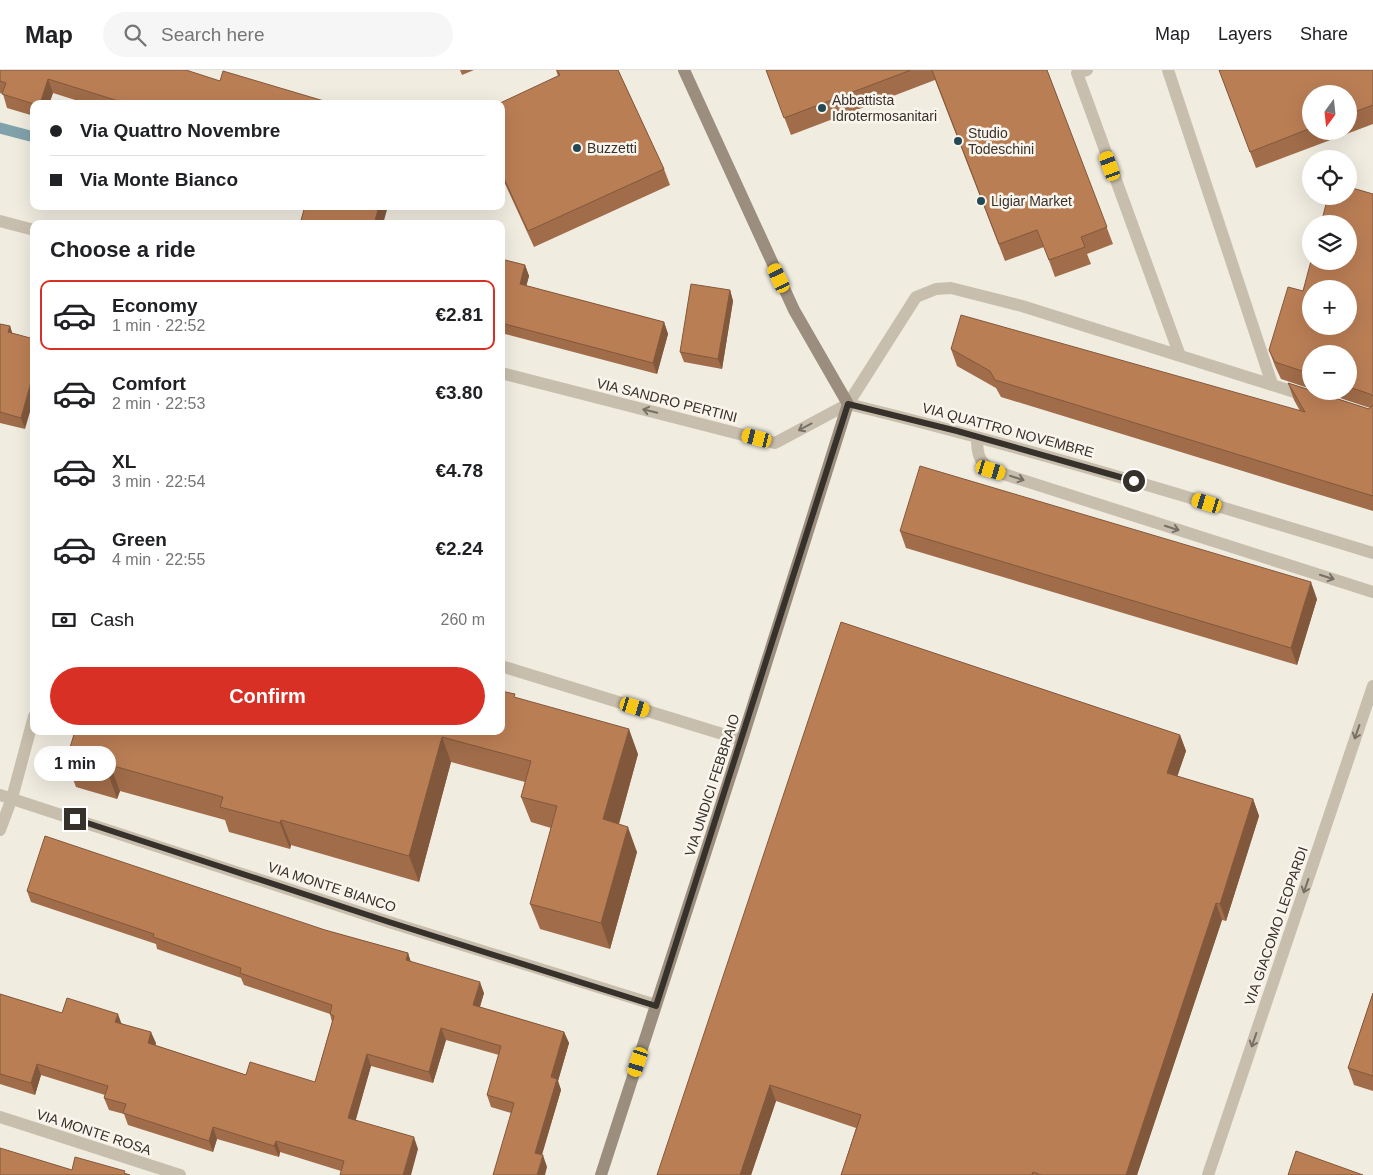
<!DOCTYPE html>
<meta charset="utf-8">
<style>
:root{--surface:#fff;--page:#f6f6f6;--text:#202124;--muted:#757577;--line:#e0e0e0;--accent:#d93025}
body{margin:0;font-family:Arial,sans-serif;background:var(--page);color:var(--text);height:100vh;display:flex;flex-direction:column;font-size:19px;white-space:nowrap}
*{box-sizing:border-box;margin:0}
p{font-size:16px;color:var(--muted)}
.icon{flex:none;width:28px;height:28px;fill:none;stroke:currentColor;stroke-width:2;stroke-linecap:round;stroke-linejoin:round}
.map{position:relative;flex:1;overflow:hidden}
.details{position:absolute;left:30px;top:150px;width:475px;height:515px;display:flex;flex-direction:column;background:var(--surface);border-radius:10px;box-shadow:0 5px 20px #0002}
.details>*{flex:none}
.hud{position:absolute;left:30px;top:30px;width:475px;height:110px;border-radius:10px;box-shadow:0 5px 20px #0002;display:grid;align-content:center;height:110px;padding:0 20px;background:var(--surface)}
.needle{width:32px;rotate:195deg}
.tools{position:absolute;left:1302px;top:15px;display:grid;gap:10px}
.tools a{display:grid;place-items:center;width:55px;height:55px;border-radius:50%;background:var(--surface);box-shadow:0 5px 20px #0002;font-size:25px}
.end{position:absolute;width:22px;height:22px;margin:-11px;border:6px solid #37312b;background:#fff;box-shadow:0 0 0 2px #fff}
.from{border-radius:50%}
.bubble{position:absolute;height:35px;border-radius:18px;background:var(--surface);box-shadow:0 5px 20px #0002;font-size:16px;font-weight:600;line-height:35px;text-align:center}
.car{position:absolute;width:15px;height:30px;margin:-15px -8px;border-radius:6px;box-shadow:0 0 4px 1px #0007;background:linear-gradient(#f5c518 24%,#345 0 40%,#f5c518 0 76%,#345 0 86%,#f5c518 0)}
.hud b{display:flex;align-items:center;gap:18px;height:48px;font-size:19px}
.hud b+b{border-top:1px solid var(--line)}
.hud i{width:12px;height:12px;background:var(--text)}
ul{padding:0;list-style:none}
li{display:flex;align-items:center;gap:15px;height:70px;margin:0 10px 8px;padding:0 10px;border:2px solid transparent;border-radius:10px}
li div{flex:1}
li b{display:block;font-size:19px}
li em{font-style:normal;font-weight:600}
li.active{border-color:var(--accent)}
li>.icon{width:45px;height:45px;stroke-width:1.5}
h2{padding:0 20px;font-size:22px;line-height:60px}
.pay{display:flex;align-items:center;gap:12px;height:55px;padding:0 20px;font-size:19px}
.pay p{margin-inline-start:auto}
.button{display:flex;gap:10px;margin-top:auto;padding:10px 20px}
.button a{flex:1;height:58px;border-radius:30px;background:var(--accent);color:#fff;font-size:20px;font-weight:600;line-height:58px;text-align:center}
header{display:flex;align-items:center;gap:30px;box-sizing:border-box;height:70px;padding:0 25px;background:var(--surface);border-bottom:1px solid var(--line)}
header strong{font-size:24px}
nav{display:flex;gap:28px;margin-inline-start:auto;font-size:18px}
.search{width:350px;height:45px;background:var(--page);display:flex;align-items:center;gap:12px;box-sizing:border-box;padding:0 18px;border-radius:28px;color:var(--muted);font-size:19px}
.map>svg:first-child{display:block}
.lines{fill:none;stroke-linecap:round;stroke-linejoin:round}
.stream{stroke:#82a2ab;stroke-width:11}
.lane{stroke:#c8bead;stroke-width:12}
.street{stroke:#c8bead;stroke-width:12}
.secondary{stroke:#9b8e7e;stroke-width:12}
.wall{fill:#a06c49;fill-rule:evenodd}
.shaded-wall{fill:#82583c}
.building{fill:#ba7e55;stroke:#82583c;fill-rule:evenodd}
.oneway{stroke:#787066}
.route{stroke:#37312b;stroke-width:6}
.poi-dot{fill:#244954;stroke:#f9f5ec;stroke-width:2}
.labels{text-anchor:middle;dominant-baseline:central;stroke-width:5;stroke-linejoin:round;paint-order:stroke}
.poi-label{font-size:14px;fill:#37312b;stroke:#f9f5ec;text-anchor:start}
.street-label{font-size:14px;fill:#37312b;stroke:#f9f5ec}
</style>
<header>
<strong>Map</strong>
<div class="search"><svg class="icon" aria-label="search" viewBox="0 0 24 24"><circle cx="10" cy="10" r="6"/><path d="M15 15l6 6"/></svg>Search here</div>
<nav><a>Map</a><a>Layers</a><a>Share</a></nav>
</header>
<div class="map">
<svg width="1373" height="1105" viewBox="0 0 1373 1105">
<rect width="100%" height="100%" fill="#f1ece0"/>
<g class="lines">
<path class="stream" d="M0,58l34,9"/>
<path class="lane" d="M1087,0l-10,3 102,280
M1168,0l104,314
M848,334l68,-107 20,-8 15,-1 71,18 282,89"/>
<path class="street" d="M0,151l34,9
M501,303l274,70 73,-39c177,43 351,96 525,149
M977,367c0,16 1,23 14,33l382,122
M501,596l241,74
M0,725l389,127 267,83
M0,760l12,-32 22,-82
M0,1047l180,58
M1208,1105l165,-489"/>
<path class="secondary" d="M601,1105l141,-435 106,-336 -54,-94 -110,-240"/>
</g>
<path class="wall" d="M0,0l220,11 114,23h-246l-35,-11 -4,11h-15v12l-27,-8 -4,-14 -3,-1z
M460,0h14l-12,5z
M556,0h62l46,99 6,16 -136,62 -33,-72v-71l57,-28z
M766,0h281l66,174 -26,10 4,10 -36,13 -11,-30 -39,14 -70,-181 -144,55z
M1219,0h154v54l-117,44zM1311,24h38v37h-38z
M1373,124v317l-372,-114 -5,-9 -39,-22 -6,-17 349,62 -6,-11 -6,-17 81,26 1,-1 -51,-17h30v-37h-38v35l-30,-10 -6,-13 -6,-16 34,-59z
M501,189l24,6 4,11 -3,10 138,36 4,12 -11,40 -156,-41z
M730,220l3,11 -11,68 -38,-7 -4,-10z
M0,254l10,2 2,8 13,95 -25,-6z
M900,461l417,68 -20,66 -391,-117z
M516,628l122,56 -19,70 18,28 -27,97 -70,-20 -10,-25 21,-76 -20,-6 -10,-25 4,-15 -74,-20 -32,120 -128,-37 -1,4 -61,-17 -4,-12 -105,-29 -3,8 -41,-12 -10,-26z
M1180,665l6,16 -9,25 76,23 6,17 -33,105 -4,-1 -85,255h-296l15,-47 -80,-27 -25,74h-94z
M27,821l298,39 83,23 2,8 74,32 -4,14 84,25 5,11 -11,38 3,9 -19,65 5,12 -36,-54 -20,-6 -4,-12 12,-40 -53,-15 -13,43 -62,-17 -16,54 63,29 -77,22 -61,-19 -1,5 -62,-18 -4,13 -85,-27 -4,-11 -15,-4 -5,-12 1,-3 -64,-20 -6,20 -35,-11v-90l62,19 59,10 35,20 -1,2 91,30 69,7 17,-60 -2,-8 -86,-29 -3,-7 -84,-29 -1,-5 -125,-42z
M1373,923v98l-19,-6 -6,-17z"/>
<path class="shaded-wall" d="M48,9l5,14 -4,11h-9z
M379,136h9l-5,18h-9z
M525,195l4,11 -5,19 -4,-11z
M730,220l3,11 -11,68 -4,-10z
M664,252l4,12 -11,40 -4,-11z
M10,256l4,12 -6,-6z
M34,301v27l-9,31 -4,-11z
M1311,512l6,17 -20,66 -6,-17z
M629,659l9,25 -25,91 -10,-26z
M1180,665l6,16 -13,38 -6,-16z
M442,667l9,25 -32,120 -10,-26z
M110,695l10,26 -3,8 -9,-26z
M1253,729l6,17 -33,105 -6,-17z
M281,750l10,25 -1,4 -10,-26z
M628,757l9,25 -27,97 -9,-26z
M1216,833l6,17 -85,255h-11z
M408,883l4,12 -6,-5z
M480,912l4,11 -7,23 -4,-11z
M118,944l4,11 -7,-3z
M441,958l5,12 -13,43 -4,-11z
M151,962l5,11 -3,12 -5,-12z
M564,962l5,11 -11,38 3,9 -22,74 -4,-11 16,-76z
M367,984l4,12 -18,64 -5,-12z
M37,994l4,11 -6,20 -4,-12z
M770,1015l6,16 -25,74h-11z
M213,1057l4,12 -4,13 -4,-11z
M414,1067l4,12 -7,26h-8z
M276,1071l4,11 -1,5 -5,-11z
M543,1085l4,12 -2,8h-8z"/>
<path class="building" d="M0,0h186l34,11 3,-10 111,33h-206l-80,-25 -8,25h-6l-32,-10 4,-11 -6,-2z
M557,0h61l46,99 -136,62 -27,-59v-68h-3l62,-29z
M766,0h145l-127,48z
M932,0h115l60,157 -26,10 4,10 -36,13 -12,-30 -38,14z
M1219,0h154v35l-24,9v-20h-38v34l-61,24z
M1349,117l24,7v202l-3,-2 -21,-7v-33h-38v20l-36,-12 -6,-12 19,-63 15,4 8,-30h38v-37h-28l7,-28h21zM1311,219h38v37h-38z
M305,136h74l-5,18h-74z
M501,189l24,6 -5,19 144,38 -11,41 -152,-40z
M691,214l39,6 -12,69 -38,-7z
M961,245l344,97 -17,-29 81,26 4,-4v91l-378,-116 -5,-9 -39,-22z
M0,254l10,2 -2,6 26,7v32l-13,47 -21,-6z
M920,396l391,116 -20,66 -391,-117z
M841,552l339,113 -13,38 86,26 -33,105 -4,-1 -90,272h-85l-8,-3 -1,3h-191l20,-60 -91,-30 -30,90h-83z
M501,621l14,3 -1,3 115,32 -26,90 25,8 -27,96 -71,-19 27,-98 -36,-9 10,-36 -89,-24 -33,119 -128,-36 -1,3 -60,-16 3,-10 -113,-32 -2,8 -42,-12 9,-30h426z
M45,766l280,94 83,23 -2,7 74,22 -7,23 91,27 -13,45 6,2 -22,74 8,2 -6,20h-44l21,-72 -27,-8 14,-49 -60,-18 -12,44 -62,-18 -19,64 66,19 -11,38h-63l4,-14 -68,-20 -2,5 -61,-19 -4,14 -86,-28 3,-9 -22,-6 4,-12 -71,-22 -6,19 -31,-9v-80l62,19 5,-15 51,16 -3,8 36,10 -3,11 98,32 4,-13 65,20 19,-66 -4,-2 2,-9 -92,-32 1,-5 -88,-31 1,-3 -127,-43z
M1373,923v83l-25,-8z
M0,1078l72,22 3,-13 50,14 -1,2 6,2h-130z
M1296,1081l67,24h-75z"/>
<defs><path id="oneway-shaft" d="M-6 0H5M1.5-3L5.5 0L1.5 3" fill="none" stroke-width="1.6" stroke-linecap="round" stroke-linejoin="round" transform="scale(1.25)"/></defs>
<g class="oneway">
<use href="#oneway-shaft" transform="translate(650 341) rotate(-166)"/>
<use href="#oneway-shaft" transform="translate(805 357) rotate(152)"/>
<use href="#oneway-shaft" transform="translate(1017 408) rotate(18)"/>
<use href="#oneway-shaft" transform="translate(1172 458) rotate(18)"/>
<use href="#oneway-shaft" transform="translate(1327 507) rotate(18)"/>
<use href="#oneway-shaft" transform="translate(1357 662) rotate(109)"/>
<use href="#oneway-shaft" transform="translate(1306 816) rotate(109)"/>
<use href="#oneway-shaft" transform="translate(1254 970) rotate(109)"/>
</g>
<g class="lines">
<path class="route" d="M75,749l314,103 267,84 192,-602 109,27 177,50"/>
</g>
<g class="poi-dot">
<circle cx="822" cy="38" r="5"/>
<circle cx="958" cy="71" r="5"/>
<circle cx="577" cy="78" r="5"/>
<circle cx="981" cy="131" r="5"/>
</g>
<g class="labels">
<g class="poi-label">
<text x="832" y="30">Abbattista<tspan x="832" dy="16">Idrotermosanitari</tspan></text>
<text x="968" y="63">Studio<tspan x="968" dy="16">Todeschini</tspan></text>
<text x="587" y="78">Buzzetti</text>
<text x="991" y="131">Ligiar Market</text>
</g>
<g class="street-label">
<text transform="translate(667 330) rotate(14)">VIA SANDRO PERTINI</text>
<text transform="translate(1008 360) rotate(15)">VIA QUATTRO NOVEMBRE</text>
<text transform="translate(712 715) rotate(-72)">VIA UNDICI FEBBRAIO</text>
<text transform="translate(332 817) rotate(18)">VIA MONTE BIANCO</text>
<text transform="translate(1276 856) rotate(-71)">VIA GIACOMO LEOPARDI</text>
<text transform="translate(94 1062) rotate(18)">VIA MONTE ROSA</text>
</g>
</g>
</svg>
<div class="tools">
<a><svg class="needle" viewBox="-14 -14 28 28"><path d="M0-13l5 13h-10z" fill="#e53935"/><path d="M0 13l5-13h-10z" fill="#757577"/></svg></a>
<a><svg class="icon" aria-label="locate" viewBox="0 0 24 24"><circle cx="12" cy="12" r="6"/><path d="M12 2v4M12 18v4M2 12h4M18 12h4"/></svg></a>
<a><svg class="icon" aria-label="layers" viewBox="0 0 24 24"><path d="M12 4l9 5-9 5-9-5zM3 14l9 5 9-5"/></svg></a>
<a>+</a>
<a>−</a>
</div>
<i class="end from" style="left:1134px;top:411px"></i>
<i class="end" style="left:75px;top:749px"></i>
<div class="bubble" style="left:34px;top:676px;width:82px">1 min</div>
<i class="car" style="left:1110px;top:96px;rotate:340deg"></i>
<i class="car" style="left:779px;top:208px;rotate:335deg"></i>
<i class="car" style="left:757px;top:368px;rotate:284deg"></i>
<i class="car" style="left:991px;top:400px;rotate:107deg"></i>
<i class="car" style="left:1207px;top:433px;rotate:287deg"></i>
<i class="car" style="left:635px;top:637px;rotate:107deg"></i>
<i class="car" style="left:638px;top:992px;rotate:198deg"></i>
<div class="hud">
<b><i class="from"></i>Via Quattro Novembre</b>
<b><i></i>Via Monte Bianco</b>
</div>
<section class="details">
<h2>Choose a ride</h2>
<ul>
<li class="active"><svg class="icon" aria-label="car" viewBox="0 0 24 24"><path d="M5 17H2v-5l4-1 3-4h7l3 4 3 1v5h-3M9 17h6M6 11h13"/><circle cx="7" cy="17" r="2"/><circle cx="17" cy="17" r="2"/></svg><div><b>Economy</b><p>1 min · 22:52</p></div><em>€2.81</em></li>
<li><svg class="icon" aria-label="car" viewBox="0 0 24 24"><path d="M5 17H2v-5l4-1 3-4h7l3 4 3 1v5h-3M9 17h6M6 11h13"/><circle cx="7" cy="17" r="2"/><circle cx="17" cy="17" r="2"/></svg><div><b>Comfort</b><p>2 min · 22:53</p></div><em>€3.80</em></li>
<li><svg class="icon" aria-label="car" viewBox="0 0 24 24"><path d="M5 17H2v-5l4-1 3-4h7l3 4 3 1v5h-3M9 17h6M6 11h13"/><circle cx="7" cy="17" r="2"/><circle cx="17" cy="17" r="2"/></svg><div><b>XL</b><p>3 min · 22:54</p></div><em>€4.78</em></li>
<li><svg class="icon" aria-label="car" viewBox="0 0 24 24"><path d="M5 17H2v-5l4-1 3-4h7l3 4 3 1v5h-3M9 17h6M6 11h13"/><circle cx="7" cy="17" r="2"/><circle cx="17" cy="17" r="2"/></svg><div><b>Green</b><p>4 min · 22:55</p></div><em>€2.24</em></li>
</ul>
<div class="pay"><svg class="icon" aria-label="cash" viewBox="0 0 24 24"><path d="M3 7h18v10H3z"/><circle cx="12" cy="12" r="2"/></svg>Cash<p>260 m</p></div>
<div class="button"><a>Confirm</a></div>
</section>
</div>
